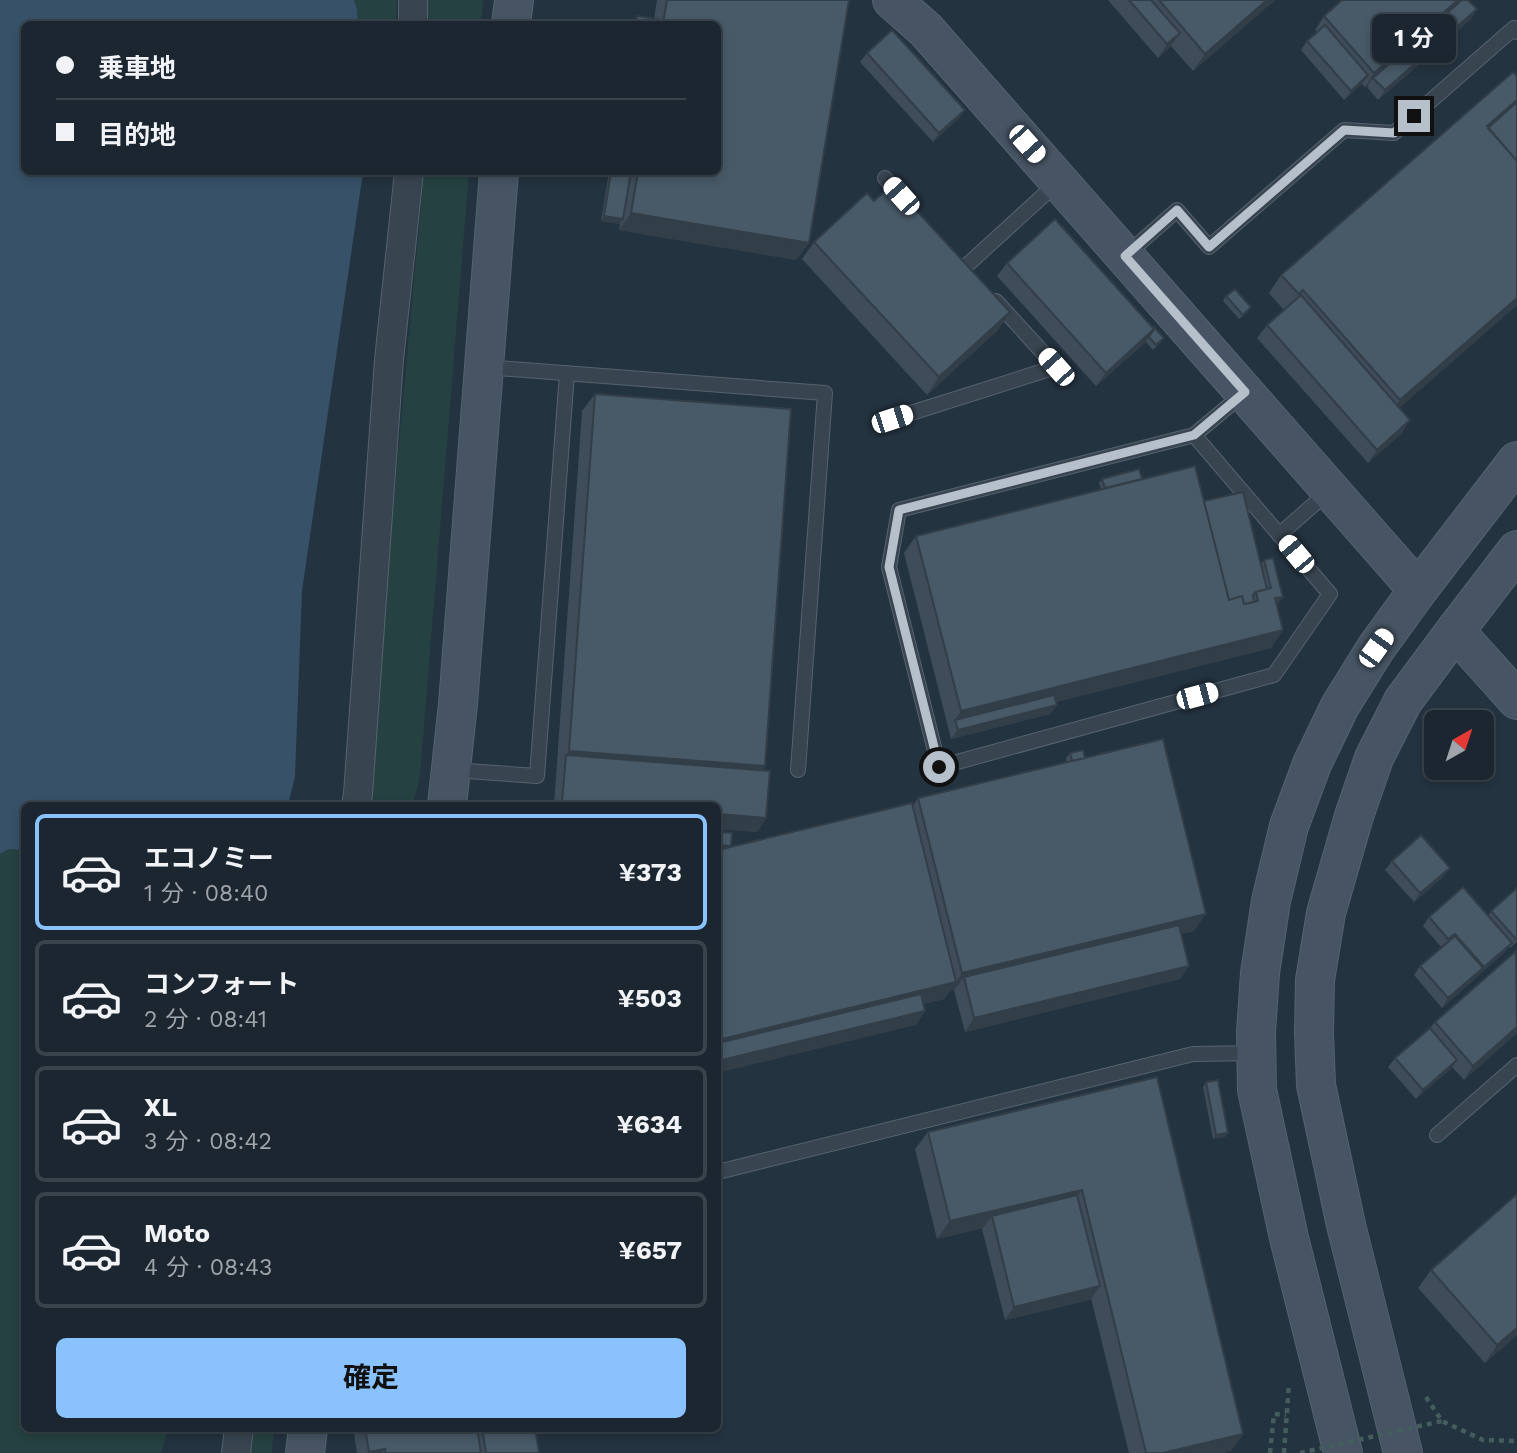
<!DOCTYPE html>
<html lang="ja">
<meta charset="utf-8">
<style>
:root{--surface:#1b2630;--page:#242e38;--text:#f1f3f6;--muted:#a0a5ab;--line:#39434c;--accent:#89c2fc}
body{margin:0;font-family:"Work Sans","Noto Sans JP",sans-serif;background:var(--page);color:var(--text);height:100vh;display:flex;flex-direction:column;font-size:26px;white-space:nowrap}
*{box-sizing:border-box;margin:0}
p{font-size:23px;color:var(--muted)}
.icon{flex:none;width:38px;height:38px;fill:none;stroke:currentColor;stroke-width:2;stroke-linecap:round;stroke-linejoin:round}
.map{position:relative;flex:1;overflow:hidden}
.side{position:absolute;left:21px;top:802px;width:700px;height:630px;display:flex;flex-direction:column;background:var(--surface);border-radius:10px;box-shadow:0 4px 10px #0003,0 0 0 2px var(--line)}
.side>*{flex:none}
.banner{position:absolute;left:21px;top:21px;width:700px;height:154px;border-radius:10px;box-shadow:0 4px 10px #0003,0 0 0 2px var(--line);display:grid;align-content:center;height:154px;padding:0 35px;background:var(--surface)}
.needle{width:46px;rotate:39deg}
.buttons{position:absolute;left:1424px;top:710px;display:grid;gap:14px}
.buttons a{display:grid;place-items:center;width:70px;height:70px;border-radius:10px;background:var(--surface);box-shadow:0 4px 10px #0003,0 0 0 2px var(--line);font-size:35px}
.end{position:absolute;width:32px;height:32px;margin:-16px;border:9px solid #b5c0cb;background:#111;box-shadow:0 0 0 4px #111}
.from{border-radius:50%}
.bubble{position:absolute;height:49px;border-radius:10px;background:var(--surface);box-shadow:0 4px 10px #0003,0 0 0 2px var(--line);font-size:23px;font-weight:700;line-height:49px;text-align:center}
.car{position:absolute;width:21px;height:42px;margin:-21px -10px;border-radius:9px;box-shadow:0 0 5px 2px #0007;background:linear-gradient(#fff 24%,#345 0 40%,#fff 0 76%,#345 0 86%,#fff 0)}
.banner b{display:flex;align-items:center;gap:24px;height:66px;font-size:26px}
.banner b+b{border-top:2px solid var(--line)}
.banner i{width:18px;height:18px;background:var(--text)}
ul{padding:12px 0 0;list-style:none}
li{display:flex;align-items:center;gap:21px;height:116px;margin:0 14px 10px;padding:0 21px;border:4px solid var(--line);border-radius:10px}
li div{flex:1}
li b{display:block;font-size:26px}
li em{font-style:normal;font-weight:700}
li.current{border-color:var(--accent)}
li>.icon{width:63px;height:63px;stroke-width:1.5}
.cta{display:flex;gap:14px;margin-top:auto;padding:14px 35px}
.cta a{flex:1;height:80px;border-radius:10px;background:var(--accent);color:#111;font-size:28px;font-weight:700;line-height:80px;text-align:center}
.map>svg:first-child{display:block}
.green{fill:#264141}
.water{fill:#375168}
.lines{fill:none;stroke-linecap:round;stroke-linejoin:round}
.lane-casing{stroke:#56636e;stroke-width:16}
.street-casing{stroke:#56636e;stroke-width:30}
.secondary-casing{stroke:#56636e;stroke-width:40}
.path{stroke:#445d5d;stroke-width:4.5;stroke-dasharray:5 5;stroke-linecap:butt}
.lane{stroke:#384550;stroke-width:14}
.street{stroke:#384550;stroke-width:28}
.secondary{stroke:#465463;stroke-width:38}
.path-bridge{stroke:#445d5d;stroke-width:4.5;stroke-dasharray:5 5;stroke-linecap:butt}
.wall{fill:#3e4d59}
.shaded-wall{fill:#323e48}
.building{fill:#485967;stroke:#323e48;stroke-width:2}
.route{stroke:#b5c0cb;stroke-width:9}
</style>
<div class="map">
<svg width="1517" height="1453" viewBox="0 0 1517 1453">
<rect width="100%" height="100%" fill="#243340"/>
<path class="green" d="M354,0h43l-1,24h-38l-1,-15z
M428,0h55l-2,24h-53z
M424,172h45l-49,603 -7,30h-47z
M9,849l15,1v578h144l-7,25h-161v-599z
M249,1428h25l-2,25h-26z"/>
<path class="water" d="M0,0h354l3,9 1,15h-334v148h339l-61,419 -7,186 -7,28h-264v45l-15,-1 -9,5z"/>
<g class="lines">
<defs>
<path id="lane" d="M885,178l18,20
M1126,255l51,-45 32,37 135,-117 50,3 120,-105 3,4
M965,267l92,-84
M484,367l341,26 -27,377
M892,419l164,-52 -60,-66
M1194,435l136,159 -56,81 -335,92 -50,-200 10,-57 295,-75 49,-41
M1279,535l49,-43
M453,770l84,6 30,-403
M1437,1135l80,-70
M718,1172l475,-118 62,-1"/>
<path id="street" d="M413,0v24
M356,805l2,-11 31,-434 20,-188
M236,1453l3,-25"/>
<path id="secondary" d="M892,0l34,30 492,560
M511,24l3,-24
M1455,631l62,69
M447,805l11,-101 41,-532
M305,1453l3,-25
M1343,1453l-54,-215 -32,-148 -1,-58 4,-59 11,-72 18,-75 23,-62 28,-58 36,-58 42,-58 99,-129
M1403,1453l-57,-228 -30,-140 -2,-52 1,-53 11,-67 28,-97 20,-58 29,-57 52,-70 62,-81"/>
</defs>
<use href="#lane" class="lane-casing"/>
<use href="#street" class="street-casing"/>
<use href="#secondary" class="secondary-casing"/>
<path class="path" d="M1426,1397l16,24 41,19 34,1
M1270,1453l4,-39 12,1
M1284,1453l5,-70"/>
<use href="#lane" class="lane"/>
<use href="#street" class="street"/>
<use href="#secondary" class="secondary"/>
<path class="path-bridge" d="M1300,1453l142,-32"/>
</g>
<path class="wall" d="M657,0h192l-40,243 -13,17 -177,-30 1,-6 -19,-3 8,-49h109v-148h-84v-3l3,-5 17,3z
M1108,0h167l-82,71 -22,-25 -13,12z
M1477,9l-6,10 -93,81 -11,-13 3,-5 -5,5 -3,-3 -18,16 -43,-50 6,-9 10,-9 -2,-2 9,-14z
M867,53l98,57 -7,9 -25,23 -73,-80z
M1517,76v229l-118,103 11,12 -9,14 -33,29 -111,-125 10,-13 17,-15 -15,-17 12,-18z
M814,242l184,88 -71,65 -125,-136z
M1007,263l153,80 -7,7 -7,-8 -50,44 -99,-110z
M1226,296l22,16 -9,7 -16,-18z
M595,394l170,372 -3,4 4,48 -9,14 -39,-3v-24h-164l28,-394z
M1102,479h40l62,22 57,63 3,-4 19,37 -6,8 6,25 -12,18 -215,54 1,3 -7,9 -99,25 -47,-186 12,-17 185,-47 -2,-6z
M1070,753l15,5 109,173 -13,3 8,32 -9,13 -215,53 -11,-42 1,-1 -5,2 -6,8 -21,5 2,7 -9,14 -198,-175v-15l2,-3 10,15 183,-41 5,-8 149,-36 -1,-4z
M1392,861l58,7 -7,9 -29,25 -29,-32z
M1517,888v54l-7,6 -1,-1 -4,5 -63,56 -28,-33 6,-9 22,-18 -19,-22 6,-9 59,-1 3,-5z
M1517,951v82l-53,47 -12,-13 -36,32 -28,-32 7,-9 35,-30 5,-6z
M1157,1077l86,357 -12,17 -8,2h-94l-38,-155 -1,2 -85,20 -23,-91 1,-1 -46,11 -22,-90 13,-17z
M1206,1082l22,51 -3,4 -12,2 -10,-52z
M1517,1194v141l-32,28 -67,-75 13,-18z
M353,1428h182l4,25h-182z"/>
<path class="shaded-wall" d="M1267,0h8l-82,71 12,-17z
M1458,0h6l-91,78 -8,9 9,-14z
M1477,9l-6,10 -93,81 7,-10z
M1180,33l-10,14 -12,11 9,-14z
M1368,75l-6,9 -18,16 7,-9z
M1517,100v6l-32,25 2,-5z
M965,110l-7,9 -25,23 6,-9z
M631,213l178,30 -13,17 -177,-30z
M604,216l19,3 -3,5 -19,-3z
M1517,298v7l-129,113 12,-18z
M1010,312l-12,18 -71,65 12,-18z
M1154,329l-9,14 -49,43 10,-13z
M1410,420l-9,14 -33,29 9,-13z
M1283,597l-12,17 4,-16z
M1283,630l-12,18 -314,79 -2,-7 -6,9 12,-18z
M1057,705l-7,9 -99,25 7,-9z
M569,751l196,15 -13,17 -186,-28 -10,13z
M562,802l33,3h-34z
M718,814l48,4 -9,14 -39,-3z
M719,845l12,1 -3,5 -10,-1z
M1450,868l-7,9 -29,25 6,-9z
M1206,914l-12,17 -228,56 -2,-10 -9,12 -5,2 -6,8 -226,55v-14l238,-58 6,-9z
M1512,943l-7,9 -63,56 6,-10z
M1189,966l-9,13 -215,53 9,-14z
M925,1011l-9,14 -198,48v-12z
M1517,1027v6l-53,47 9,-14z
M1457,1060l-6,9 -35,30 7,-9z
M1228,1133l-3,4 -12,2 3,-4z
M1082,1190l-13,17 -77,9 -9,12 -46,11 13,-18z
M1100,1286l-10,14 -85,20 9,-13z
M1517,1328v7l-32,28 12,-18z
M1243,1434l-12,17 -8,2h-60z
M385,1449l-3,4h-14l1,-1z"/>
<path class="building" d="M667,0h182l-40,243 -178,-30 7,-41h80v-148h-55z
M1129,0h22l29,33 -13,11z
M1159,0h108l-62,54z
M1342,0h116l-84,73 -50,-57z
M1462,0h6l9,9 -92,81 -12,-12z
M637,16l20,3 -1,5h-20z
M1325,25l43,50 -17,16 -44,-50z
M892,30l73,80 -26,23 -72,-80z
M1513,72l4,4v24l-30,26 30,35v137l-117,102 -97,-110 -4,4 -18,-19z
M1517,102v59l-29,-33z
M611,172h20l-8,47 -19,-3z
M892,184l118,128 -71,65 -125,-135 53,-49 7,8z
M1055,219l99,110 -48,44 -99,-110z
M1235,289l16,18 -8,8 -17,-19z
M1301,295l109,125 -33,30 -110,-125z
M1153,326l11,12 -8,7 -7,-8 5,-8z
M595,394l196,15 -26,357 -196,-15z
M1195,466l34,134 13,-4 2,8 14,-3 -2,-9 15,-4 -7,-28 9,-2 10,39 -8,1 8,32 -322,81 -45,-175z
M1139,469l3,10 -37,9 -3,-9z
M1243,492l24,97 -11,3 -3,3 1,7 -10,2 -2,-8 -13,4 -25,-99z
M1054,695l3,10 -99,25 -3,-10z
M1163,739l43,175 -244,59 -44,-175z
M1083,750l2,8 -13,3 -2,-8z
M566,755l204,16 -4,47 -48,-4v-9h-123l-33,-3z
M912,803l44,179 -238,58v-190z
M720,832l12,1 -1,13 -12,-1z
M1421,835l29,33 -30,25 -28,-32z
M1463,887l49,56 -28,24 -29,-33 -7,5 -19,-22z
M1517,888v50l-1,1 -25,-28z
M1179,925l10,41 -215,52 -10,-41z
M1455,936l28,32 -35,30 -28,-32z
M1516,951l1,76 -44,39 -38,-44z
M921,994l4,17 -207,50v-18z
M1430,1028l27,32 -34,30 -28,-32z
M1157,1077l86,357 -80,19h-17l-64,-263 -132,31 -22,-89z
M1218,1080l10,53 -12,2 -10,-53z
M1517,1194v134l-20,17 -66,-75z
M1077,1195l23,91 -86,21 -22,-91z
M365,1428h112l4,25h-95l-1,-4 -16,3z
M482,1428h53l4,25h-53z"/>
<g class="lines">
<path class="route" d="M939,767l-50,-200 10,-57 295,-75 51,-43 -120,-136 52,-46 32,37 135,-117 50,3 20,-17"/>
</g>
</svg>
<div class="buttons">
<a><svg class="needle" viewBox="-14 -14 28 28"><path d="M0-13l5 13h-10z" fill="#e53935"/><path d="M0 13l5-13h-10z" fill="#a0a5ab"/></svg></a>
</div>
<i class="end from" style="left:939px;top:767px"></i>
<i class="end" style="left:1414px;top:116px"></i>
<div class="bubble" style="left:1372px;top:14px;width:84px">1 分</div>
<i class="car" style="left:1027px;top:144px;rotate:138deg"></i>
<i class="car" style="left:901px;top:196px;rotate:318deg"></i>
<i class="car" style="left:1056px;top:367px;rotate:318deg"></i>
<i class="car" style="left:892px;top:419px;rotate:72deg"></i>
<i class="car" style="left:1296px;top:554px;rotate:320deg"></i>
<i class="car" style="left:1376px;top:648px;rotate:36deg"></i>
<i class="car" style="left:1197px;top:696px;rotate:75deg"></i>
<div class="banner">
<b><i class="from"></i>乗車地</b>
<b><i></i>目的地</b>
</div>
<section class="side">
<ul>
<li class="current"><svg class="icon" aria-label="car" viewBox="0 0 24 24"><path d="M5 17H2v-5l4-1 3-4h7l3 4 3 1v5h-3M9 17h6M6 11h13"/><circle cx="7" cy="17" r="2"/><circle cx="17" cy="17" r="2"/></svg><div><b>エコノミー</b><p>1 分 · 08:40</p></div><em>¥373</em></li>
<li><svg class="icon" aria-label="car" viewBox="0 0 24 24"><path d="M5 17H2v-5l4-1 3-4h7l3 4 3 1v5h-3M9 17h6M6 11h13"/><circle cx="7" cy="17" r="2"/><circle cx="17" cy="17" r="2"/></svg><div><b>コンフォート</b><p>2 分 · 08:41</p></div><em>¥503</em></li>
<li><svg class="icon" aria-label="car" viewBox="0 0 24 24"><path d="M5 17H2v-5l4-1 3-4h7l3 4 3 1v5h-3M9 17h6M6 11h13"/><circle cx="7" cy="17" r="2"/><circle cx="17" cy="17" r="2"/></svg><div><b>XL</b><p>3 分 · 08:42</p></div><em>¥634</em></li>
<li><svg class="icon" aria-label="car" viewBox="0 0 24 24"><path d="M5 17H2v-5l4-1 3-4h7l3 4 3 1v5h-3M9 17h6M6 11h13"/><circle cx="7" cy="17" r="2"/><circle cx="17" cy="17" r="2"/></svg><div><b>Moto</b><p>4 分 · 08:43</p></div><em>¥657</em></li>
</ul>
<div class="cta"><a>確定</a></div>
</section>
</div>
